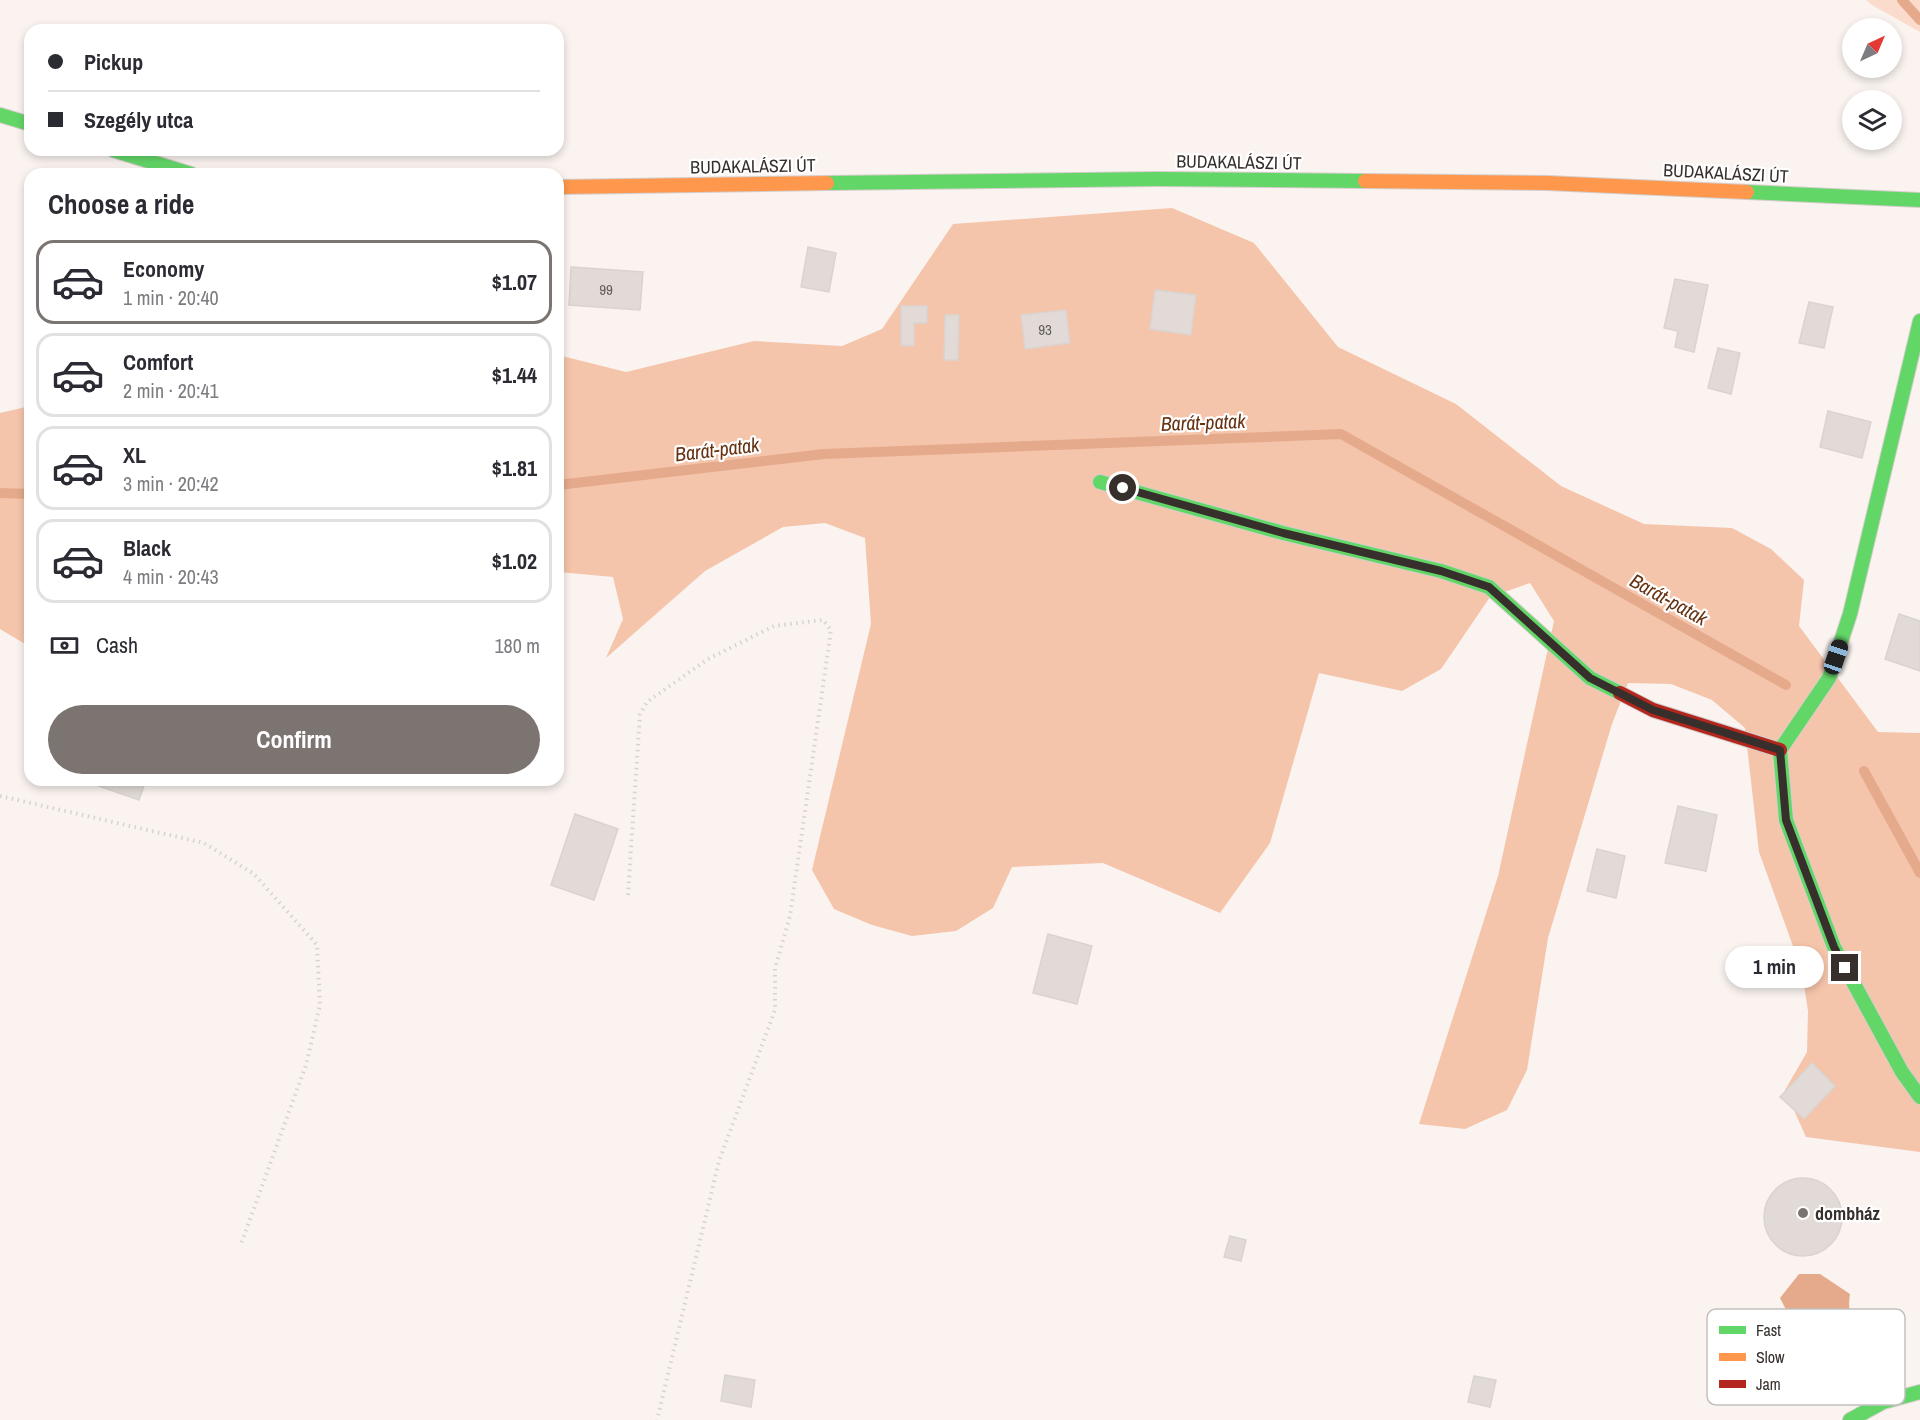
<!DOCTYPE html>
<meta charset="utf-8">
<style>
:root{--surface:#fff;--page:#f7f7f7;--text:#2b2b33;--muted:#7c7c81;--line:#e1e1e2;--accent:#7b7471}
body{margin:0;font-family:"Archivo Narrow",sans-serif;background:var(--page);color:var(--text);height:100vh;display:flex;flex-direction:column;font-size:22px;white-space:nowrap}
*{box-sizing:border-box;margin:0}
p{font-size:20px;color:var(--muted)}
.icon{flex:none;width:33px;height:33px;fill:none;stroke:currentColor;stroke-width:2;stroke-linecap:round;stroke-linejoin:round}
.map{position:relative;flex:1;overflow:hidden}
.drawer{position:absolute;left:24px;top:168px;width:540px;height:618px;display:flex;flex-direction:column;background:var(--surface);border-radius:18px;box-shadow:0 3px 9px #0003}
.drawer>*{flex:none}
.banner{position:absolute;left:24px;top:24px;width:540px;height:132px;border-radius:18px;box-shadow:0 3px 9px #0003;display:grid;align-content:center;height:132px;padding:0 24px;background:var(--surface)}
.needle{width:39px;rotate:44deg}
.buttons{position:absolute;left:1842px;top:18px;display:grid;gap:12px}
.buttons a{display:grid;place-items:center;width:60px;height:60px;border-radius:50%;background:var(--surface);box-shadow:0 3px 9px #0003;font-size:30px}
.end{position:absolute;width:27px;height:27px;margin:-14px;border:8px solid #372f2c;background:#fff;box-shadow:0 0 0 3px #fff}
.from{border-radius:50%}
.bubble{position:absolute;height:42px;border-radius:21px;background:var(--surface);box-shadow:0 3px 9px #0003;font-size:20px;font-weight:700;line-height:42px;text-align:center}
.car{position:absolute;width:18px;height:36px;margin:-18px -9px;border-radius:8px;box-shadow:0 0 4px 2px #0007;background:linear-gradient(#222 24%,#8ab4d8 0 40%,#222 0 76%,#8ab4d8 0 86%,#222 0)}
.banner b{display:flex;align-items:center;gap:21px;height:57px;font-size:22px}
.banner b+b{border-top:2px solid var(--line)}
.banner i{width:15px;height:15px;background:var(--text)}
ul{padding:0;list-style:none}
li{display:flex;align-items:center;gap:18px;height:84px;margin:0 12px 9px;padding:0 12px;border:3px solid var(--line);border-radius:18px}
li div{flex:1}
li b{display:block;font-size:22px}
li em{font-style:normal;font-weight:700}
li.active{border-color:var(--accent)}
li>.icon{width:54px;height:54px;stroke-width:1.5}
h2{padding:0 24px;font-size:27px;line-height:72px}
.pay{display:flex;align-items:center;gap:15px;height:66px;padding:0 24px;font-size:22px}
.pay p{margin-inline-start:auto}
.cta{display:flex;gap:12px;margin-top:auto;padding:12px 24px}
.cta a{flex:1;height:69px;border-radius:36px;background:var(--accent);color:#fff;font-size:24px;font-weight:700;line-height:69px;text-align:center}
.map>svg:first-child{display:block}
.green{fill:#fbdbcc}
.forest{fill:#f5c5ab}
.water{fill:#e5aa8b}
.lines{fill:none;stroke-linecap:round;stroke-linejoin:round}
.stream{stroke:#e5aa8b;stroke-width:10}
.building{fill:#e1dad7;stroke:#dad3d0;stroke-width:1.5}
.fast-casing{stroke:#d4cdca;stroke-width:16}
.slow-casing{stroke:#d4cdca;stroke-width:16}
.jam-casing{stroke:#d4cdca;stroke-width:16}
.path{stroke:#d7d3d1;stroke-width:4;stroke-dasharray:1.5 4.5;stroke-linecap:butt}
.fast{stroke:#63d668;stroke-width:14}
.slow{stroke:#ff974d;stroke-width:14}
.jam{stroke:#b3261e;stroke-width:14}
.route{stroke:#372f2c;stroke-width:8}
.poi-dot{fill:#7b7471;stroke:#fff;stroke-width:2}
.labels{text-anchor:middle;dominant-baseline:central;stroke-width:4.5;stroke-linejoin:round;paint-order:stroke}
.number-label{font-size:15px;fill:#635c58}
.street-label{font-size:18px;fill:#372f2c;stroke:#fff}
.poi-label{font-size:18px;font-weight:bold;fill:#372f2c;stroke:#fff;text-anchor:start}
.water-label{font-size:20px;font-style:italic;fill:#663212;stroke:#fff}
.key{fill:#fff;stroke:#c3c1c0;stroke-width:1.5}
.key-label{font-size:16px;fill:#372f2c}
</style>
<div class="map">
<svg width="1920" height="1420" viewBox="0 0 1920 1420">
<rect width="100%" height="100%" fill="#faf3f0"/>
<path class="green" d="M1866,0h54v32l-48,-27z"/>
<path class="forest" d="M1172,208l82,35 84,104 118,57 105,82 83,38 88,4 39,21 33,31 -5,46 79,106 42,1v419l-114,-15 -21,-47 22,-38 1,-41 -6,-40 -43,-119 -14,-124 -33,-28 -41,-16 -43,-1 -16,41 -64,214 -21,132 -20,40 -42,19 -46,-5 79,-248 56,-255 -24,-38 -40,14 -49,72 -39,22 -83,-18 -49,170 -50,70 -117,-50 -91,4 -19,41 -37,23 -44,5 -40,-11 -38,-16 -22,-39 59,-246 -6,-86 -40,-15 -42,4 -78,44 -99,87 17,-39 -10,-42 -55,-5v-217l68,17 128,-31 88,5 40,-17 71,-105z
M30,406v241l-30,-18v-216z"/>
<path class="water" d="M1799,1274h21l30,20c-4,24 9,31 -11,54l-22,3 -19,-18 -18,-35z"/>
<g class="lines">
<path class="stream" d="M1902,0l18,20
M558,485l266,-31 517,-20 445,251
M0,493l30,1
M1864,771l56,102"/>
</g>
<path class="building" d="M808,247l28,6 -7,39 -28,-5z
M571,267l72,5 -3,38 -71,-5z
M1675,279l33,6 -14,67 -19,-5 3,-16 -14,-3z
M1155,290l41,5 -5,40 -41,-6z
M1809,302l24,5 -9,41 -25,-5z
M901,306h26v17h-13v23l-13,-1z
M1066,310l4,33 -45,6 -4,-34z
M945,315h14l-1,45h-14z
M1718,348l22,5 -9,41 -23,-6z
M1828,411l43,11 -9,36 -42,-11z
M1899,614l21,7v50l-35,-12z
M82,780h64l-7,20z
M1678,806l39,9 -11,56 -41,-8z
M575,814l43,15 -24,71 -43,-15z
M1597,849l28,7 -9,42 -29,-7z
M1048,934l44,12 -15,58 -44,-11z
M1812,1063l23,23 -31,33 -24,-22z
M1764 1217a39 39 0 1 1 78 0a39 39 0 1 1-78 0Z
M1230,1236l16,4 -5,21 -17,-4z
M725,1375l30,5 -4,27 -30,-6z
M1474,1376l22,4 -6,27 -22,-5z"/>
<g class="lines">
<defs>
<path id="fast" d="M0,115l30,9
M113,150l78,24
M827,183l330,-4 208,2
M1747,192l173,8
M1100,482l183,51 158,38 48,16 101,91 30,15
M1780,750l49,-72 21,-64 70,-293
M1780,750l6,70 48,127 68,125 18,25
M1850,1420l33,-18 37,-10"/>
<path id="slow" d="M1365,181l182,2 200,9
M558,187l269,-4"/>
<path id="jam" d="M1620,693l33,17 127,40"/>
</defs>
<use href="#fast" class="fast-casing"/>
<use href="#slow" class="slow-casing"/>
<use href="#jam" class="jam-casing"/>
<path class="path" d="M0,796l204,47 50,31 63,71 3,60 -14,60 -65,179
M628,895l12,-181 7,-12 61,-43 66,-33 49,-6 8,10 -41,286 -15,52v42l-56,151 -62,259"/>
<use href="#fast" class="fast"/>
<use href="#slow" class="slow"/>
<use href="#jam" class="jam"/>
</g>
<g class="lines">
<path class="route" d="M1123,488l160,45 158,38 48,16 101,91 63,32 127,40 6,70 48,127 11,21"/>
</g>
<circle class="poi-dot" cx="1803" cy="1213" r="6"/>
<g class="labels">
<g class="number-label">
<text x="606" y="289">99</text>
<text x="1045" y="329">93</text>
</g>
<g class="street-label">
<text transform="translate(1239 162) rotate(1)">BUDAKALÁSZI ÚT</text>
<text transform="translate(753 166) rotate(-1)">BUDAKALÁSZI ÚT</text>
<text transform="translate(1726 173) rotate(3)">BUDAKALÁSZI ÚT</text>
</g>
<g class="poi-label">
<text x="1815" y="1213">dombház</text>
</g>
<g class="water-label">
<text transform="translate(1203 422) rotate(-2)">Barát-patak</text>
<text transform="translate(717 449) rotate(-7)">Barát-patak</text>
<text transform="translate(1669 599) rotate(29)">Barát-patak</text>
</g>
</g>
<rect x="1707" y="1309" width="198" height="96" rx="9" class="key"/>
<rect x="1719" y="1326" width="27" height="8" fill="#63d668"/>
<rect x="1719" y="1353" width="27" height="8" fill="#ff974d"/>
<rect x="1719" y="1380" width="27" height="8" fill="#b3261e"/>
<g class="key-label">
<text x="1756" y="1336">Fast</text>
<text x="1756" y="1363">Slow</text>
<text x="1756" y="1390">Jam</text>
</g>
</svg>
<div class="buttons">
<a><svg class="needle" viewBox="-14 -14 28 28"><path d="M0-13l5 13h-10z" fill="#e53935"/><path d="M0 13l5-13h-10z" fill="#7c7c81"/></svg></a>
<a><svg class="icon" aria-label="layers" viewBox="0 0 24 24"><path d="M12 4l9 5-9 5-9-5zM3 14l9 5 9-5"/></svg></a>
</div>
<i class="end from" style="left:1123px;top:488px"></i>
<i class="end" style="left:1845px;top:968px"></i>
<div class="bubble" style="left:1725px;top:946px;width:99px">1 min</div>
<i class="car" style="left:1836px;top:657px;rotate:19deg"></i>
<div class="banner">
<b><i class="from"></i>Pickup</b>
<b><i></i>Szegély utca</b>
</div>
<section class="drawer">
<h2>Choose a ride</h2>
<ul>
<li class="active"><svg class="icon" aria-label="car" viewBox="0 0 24 24"><path d="M5 17H2v-5l4-1 3-4h7l3 4 3 1v5h-3M9 17h6M6 11h13"/><circle cx="7" cy="17" r="2"/><circle cx="17" cy="17" r="2"/></svg><div><b>Economy</b><p>1 min · 20:40</p></div><em>$1.07</em></li>
<li><svg class="icon" aria-label="car" viewBox="0 0 24 24"><path d="M5 17H2v-5l4-1 3-4h7l3 4 3 1v5h-3M9 17h6M6 11h13"/><circle cx="7" cy="17" r="2"/><circle cx="17" cy="17" r="2"/></svg><div><b>Comfort</b><p>2 min · 20:41</p></div><em>$1.44</em></li>
<li><svg class="icon" aria-label="car" viewBox="0 0 24 24"><path d="M5 17H2v-5l4-1 3-4h7l3 4 3 1v5h-3M9 17h6M6 11h13"/><circle cx="7" cy="17" r="2"/><circle cx="17" cy="17" r="2"/></svg><div><b>XL</b><p>3 min · 20:42</p></div><em>$1.81</em></li>
<li><svg class="icon" aria-label="car" viewBox="0 0 24 24"><path d="M5 17H2v-5l4-1 3-4h7l3 4 3 1v5h-3M9 17h6M6 11h13"/><circle cx="7" cy="17" r="2"/><circle cx="17" cy="17" r="2"/></svg><div><b>Black</b><p>4 min · 20:43</p></div><em>$1.02</em></li>
</ul>
<div class="pay"><svg class="icon" aria-label="cash" viewBox="0 0 24 24"><path d="M3 7h18v10H3z"/><circle cx="12" cy="12" r="2"/></svg>Cash<p>180 m</p></div>
<div class="cta"><a>Confirm</a></div>
</section>
</div>
